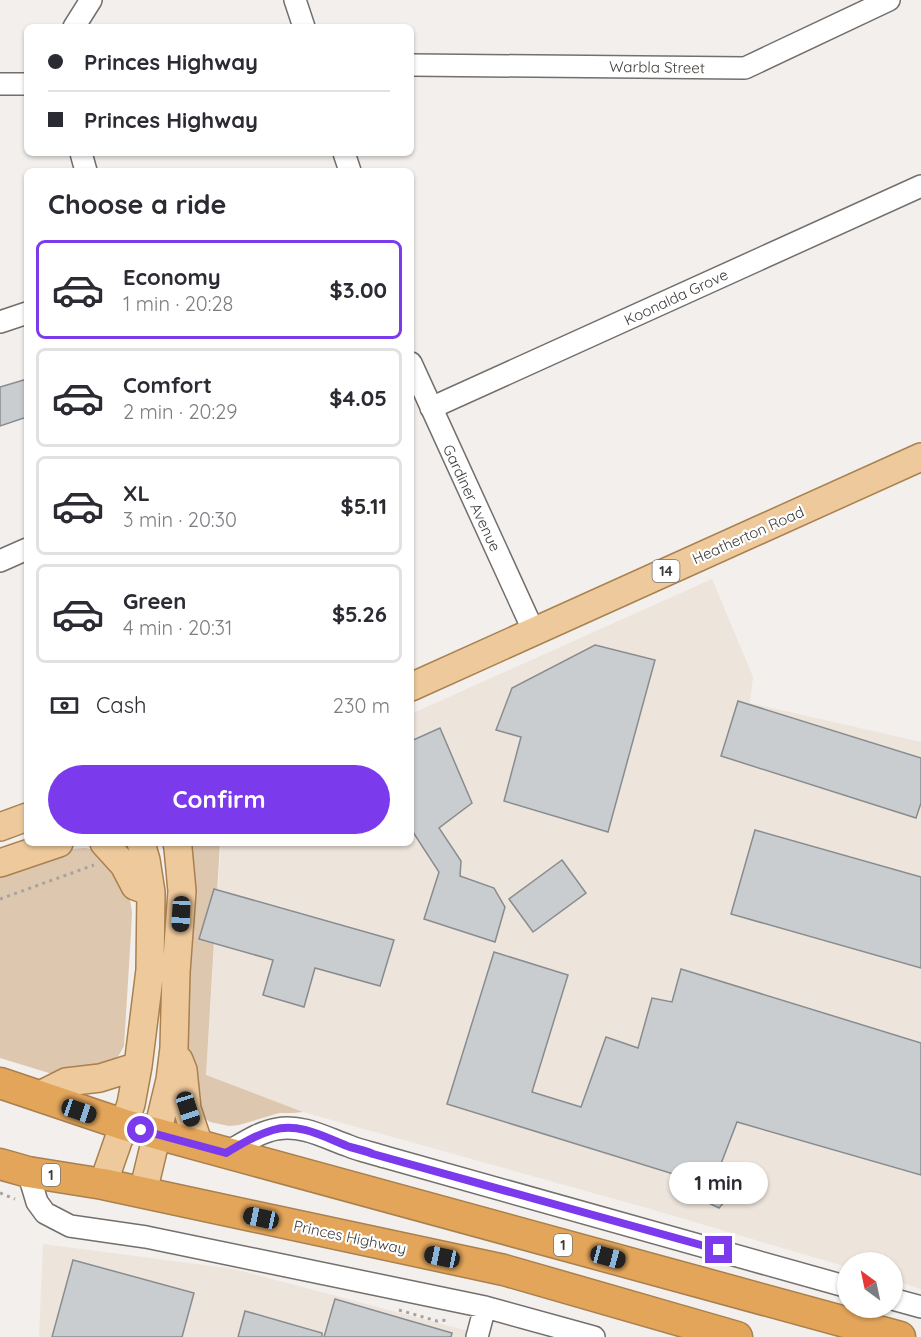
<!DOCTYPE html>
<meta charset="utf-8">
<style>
:root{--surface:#fff;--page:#f7f7f7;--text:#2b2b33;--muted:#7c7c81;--line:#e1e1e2;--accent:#7c3aed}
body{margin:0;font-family:Quicksand,sans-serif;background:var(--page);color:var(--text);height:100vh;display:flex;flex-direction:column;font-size:22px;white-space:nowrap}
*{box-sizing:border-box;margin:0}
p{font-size:20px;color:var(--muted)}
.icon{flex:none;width:33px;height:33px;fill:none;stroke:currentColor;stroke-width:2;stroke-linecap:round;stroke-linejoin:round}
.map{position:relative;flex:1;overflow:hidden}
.panel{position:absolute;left:24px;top:168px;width:390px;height:678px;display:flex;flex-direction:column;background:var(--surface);border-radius:9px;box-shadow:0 2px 4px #0004}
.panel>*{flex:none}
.guide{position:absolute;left:24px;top:24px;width:390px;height:132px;border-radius:9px;box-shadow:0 2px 4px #0004;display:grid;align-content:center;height:132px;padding:0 24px;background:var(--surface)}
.needle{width:39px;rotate:327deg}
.tools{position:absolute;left:837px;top:1252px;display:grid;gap:12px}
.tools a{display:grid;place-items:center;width:66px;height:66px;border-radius:50%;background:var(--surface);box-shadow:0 2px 4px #0004;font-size:30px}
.end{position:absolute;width:27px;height:27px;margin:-14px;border:8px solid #7c3aed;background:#fff;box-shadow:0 0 0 3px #fff}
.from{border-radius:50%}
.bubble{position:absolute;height:42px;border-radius:21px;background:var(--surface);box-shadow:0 2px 4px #0004;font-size:20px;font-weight:700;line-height:42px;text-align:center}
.car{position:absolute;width:18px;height:36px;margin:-18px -9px;border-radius:8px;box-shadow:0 0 4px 2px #0007;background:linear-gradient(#222 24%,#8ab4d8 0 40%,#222 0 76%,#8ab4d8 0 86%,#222 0)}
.guide b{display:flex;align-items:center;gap:21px;height:57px;font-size:22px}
.guide b+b{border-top:2px solid var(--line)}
.guide i{width:15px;height:15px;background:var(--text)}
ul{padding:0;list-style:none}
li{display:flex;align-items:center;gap:18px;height:99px;margin:0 12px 9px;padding:0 12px;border:3px solid var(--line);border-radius:9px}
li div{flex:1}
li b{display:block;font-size:22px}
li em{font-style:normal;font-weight:700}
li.current{border-color:var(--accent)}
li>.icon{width:54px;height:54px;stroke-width:1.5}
h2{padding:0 24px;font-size:27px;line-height:72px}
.pay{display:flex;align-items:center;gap:15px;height:66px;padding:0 24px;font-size:22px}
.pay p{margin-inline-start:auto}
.action{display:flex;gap:12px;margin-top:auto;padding:12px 24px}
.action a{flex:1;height:69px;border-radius:36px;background:var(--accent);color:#fff;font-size:24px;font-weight:700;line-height:69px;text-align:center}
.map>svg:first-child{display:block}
.built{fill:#ede4db}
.green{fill:#ddc7af}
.building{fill:#c9cdd0;stroke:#898c8f;stroke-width:1.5}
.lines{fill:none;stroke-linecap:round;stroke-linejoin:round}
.minor-casing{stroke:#726f6c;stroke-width:24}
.major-casing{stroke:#a9804e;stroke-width:30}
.highway-casing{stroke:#a9804e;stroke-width:33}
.path{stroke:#a6a3a1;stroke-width:3;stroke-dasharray:3 4.5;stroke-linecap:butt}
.minor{stroke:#fff;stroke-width:21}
.major{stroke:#eec99c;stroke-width:27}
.highway{stroke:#e3a55a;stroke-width:30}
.route{stroke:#7c3aed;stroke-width:8}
.labels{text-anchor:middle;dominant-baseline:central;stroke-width:4.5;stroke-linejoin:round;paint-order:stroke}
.shield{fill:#fff;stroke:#767574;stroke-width:1.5}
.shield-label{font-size:14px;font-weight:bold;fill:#3c3a39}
.street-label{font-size:15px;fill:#3c3a39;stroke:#fff}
</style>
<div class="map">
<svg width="921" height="1337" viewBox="0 0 921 1337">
<rect width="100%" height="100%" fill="#f2efec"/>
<path class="built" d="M712,579l41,98 -3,26 171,39v547l-28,-9 -1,-17h-44l-1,4 -200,-59 -344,-96 -97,-36 15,-233h190v-129z
M43,1244l191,25 257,68h-452z"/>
<path class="green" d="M185,843h35l-14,232 97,37 -10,1h-14l-40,12 -10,1 -19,-4 -7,-5 -10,-13 -5,-62z
M86,848l11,3 32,42 3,19 -1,21 -7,113 -5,9 -8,10 -42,10 -20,-2 -49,-15v-184l70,-25z"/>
<path class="building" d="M27,379v38l-27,9v-39z
M595,645l60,15 -47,172 -104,-31 17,-64 -25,-7 16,-42z
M738,701l183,57v45l-5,15 -195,-62z
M440,728l32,75 -33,25 22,33 -1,15 34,12 11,19 -10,35 -71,-23 15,-47 -28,-43v-88z
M755,830l166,47v91l-190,-54z
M562,860l24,33 -53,39 -24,-33z
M214,889l180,51 -14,46 -65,-18 -11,39 -41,-12 10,-35 -74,-21z
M494,952l74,23 -36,117 49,15 25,-70 32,11 14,-50 20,4 9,-33 240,74v132l-184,-53 -18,47 34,7 -4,20 -15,-5 -15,17 -21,-10 -5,-18 -246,-76z
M73,1260l121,33 -12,44h-130z
M335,1299l117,34 -1,4h-127z
M245,1311l77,22v4h-84z"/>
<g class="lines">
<defs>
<path id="minor" d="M295,0l9,27
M74,27l17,-27
M411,65l334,3 144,-68
M0,84h27
M81,153l5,18
M344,153l6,18
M0,322l27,-9
M411,363l123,269
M431,408l490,-222
M0,561l27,-12
M226,1153c16,-9 33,-21 51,-24 25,-5 49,9 72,17 12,5 24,7 36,11l463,130
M28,1172l9,30 8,11 25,13 76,11 339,70 109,30
M892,1299l29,8
M477,1337l8,-30"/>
<path id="major" d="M411,687l510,-230
M0,827l27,-10
M104,843l20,22 11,21 16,6
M0,863l59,-20
M179,1060l4,10 4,39 12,36
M38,1096l28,-14 34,-4 38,-12
M103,1184l28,-80 7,-38 12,-96 1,-78 -5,-32 -5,-17
M143,1192l27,-112 4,-32 2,-76 6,-81 -4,-43 -1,-5"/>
<path id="highway" d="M0,1083l125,42 775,212
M0,1164l28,8 75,12 401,86 233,67"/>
</defs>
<use href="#minor" class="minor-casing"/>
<use href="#major" class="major-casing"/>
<use href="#highway" class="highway-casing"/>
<path class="path" d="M0,899l94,-34
M0,1193l15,6
M399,1310l38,11 11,-1"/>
<use href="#minor" class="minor"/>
<use href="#major" class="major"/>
<use href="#highway" class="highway"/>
</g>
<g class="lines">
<path class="route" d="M141,1130l85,23c15,-9 30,-18 47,-23 27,-8 53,8 77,17 8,2 16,4 23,7l346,96"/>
</g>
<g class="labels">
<g class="shield">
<rect x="652.5" y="560" width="27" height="22" rx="4.5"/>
<rect x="42" y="1164" width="18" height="22" rx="4.5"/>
<rect x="554" y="1234" width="18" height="22" rx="4.5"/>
</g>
<g class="shield-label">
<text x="666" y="571">14</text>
<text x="51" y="1175">1</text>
<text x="563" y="1245">1</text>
</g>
<g class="street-label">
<text transform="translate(657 67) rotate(1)">Warbla Street</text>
<text transform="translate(676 297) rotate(-25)">Koonalda Grove</text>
<text transform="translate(472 498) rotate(65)">Gardiner Avenue</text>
<text transform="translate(748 535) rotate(-24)">Heatherton Road</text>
<text transform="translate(350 1237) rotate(12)">Princes Highway</text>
</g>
</g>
</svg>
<div class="tools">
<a><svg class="needle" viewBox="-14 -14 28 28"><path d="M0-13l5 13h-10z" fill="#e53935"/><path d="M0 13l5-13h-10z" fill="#7c7c81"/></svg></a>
</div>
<i class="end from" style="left:141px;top:1130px"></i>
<i class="end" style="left:719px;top:1250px"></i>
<div class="bubble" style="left:669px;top:1162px;width:99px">1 min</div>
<i class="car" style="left:181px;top:914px;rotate:183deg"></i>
<i class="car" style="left:188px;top:1109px;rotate:162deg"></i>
<i class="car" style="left:79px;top:1111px;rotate:109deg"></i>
<i class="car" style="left:261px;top:1218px;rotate:282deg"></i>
<i class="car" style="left:442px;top:1257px;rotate:282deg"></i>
<i class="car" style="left:608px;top:1257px;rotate:105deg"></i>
<div class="guide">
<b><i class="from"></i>Princes Highway</b>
<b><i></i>Princes Highway</b>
</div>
<section class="panel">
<h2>Choose a ride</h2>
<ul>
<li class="current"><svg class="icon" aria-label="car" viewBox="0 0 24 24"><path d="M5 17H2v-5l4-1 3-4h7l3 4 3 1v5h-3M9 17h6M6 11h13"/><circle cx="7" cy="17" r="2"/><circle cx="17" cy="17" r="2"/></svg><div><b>Economy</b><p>1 min · 20:28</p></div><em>$3.00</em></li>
<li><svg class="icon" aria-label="car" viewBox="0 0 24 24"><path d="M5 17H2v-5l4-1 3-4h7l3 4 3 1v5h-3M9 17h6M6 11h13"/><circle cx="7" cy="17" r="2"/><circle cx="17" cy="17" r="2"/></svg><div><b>Comfort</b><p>2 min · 20:29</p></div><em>$4.05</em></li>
<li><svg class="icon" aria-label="car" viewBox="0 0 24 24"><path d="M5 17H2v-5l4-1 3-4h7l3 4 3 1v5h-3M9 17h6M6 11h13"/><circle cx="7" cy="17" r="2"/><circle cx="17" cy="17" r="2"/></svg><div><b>XL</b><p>3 min · 20:30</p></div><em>$5.11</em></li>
<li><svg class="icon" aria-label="car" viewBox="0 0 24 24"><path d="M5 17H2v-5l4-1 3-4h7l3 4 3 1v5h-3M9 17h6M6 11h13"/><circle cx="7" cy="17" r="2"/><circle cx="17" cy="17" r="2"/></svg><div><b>Green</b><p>4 min · 20:31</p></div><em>$5.26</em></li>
</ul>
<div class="pay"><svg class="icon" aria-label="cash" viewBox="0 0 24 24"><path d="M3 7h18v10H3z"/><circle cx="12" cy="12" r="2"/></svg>Cash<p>230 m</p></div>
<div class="action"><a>Confirm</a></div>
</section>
</div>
